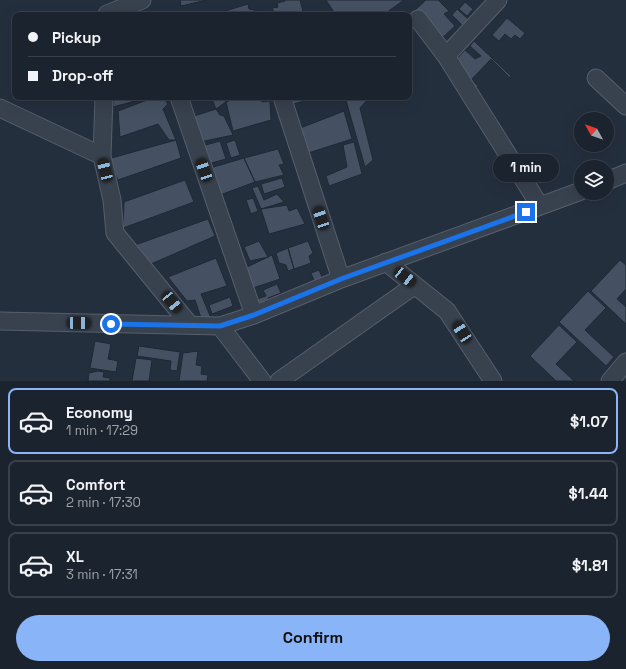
<!DOCTYPE html>
<meta charset="utf-8">
<style>
:root{--surface:#1b232e;--page:#242b36;--text:#f1f3f6;--muted:#a0a4aa;--line:#39404a;--accent:#8ab4f8}
body{margin:0;font-family:"Space Grotesk",sans-serif;background:var(--page);color:var(--text);height:100vh;display:flex;flex-direction:column;font-size:15px;white-space:nowrap}
*{box-sizing:border-box;margin:0}
p{font-size:13px;color:var(--muted)}
.icon{flex:none;width:22px;height:22px;fill:none;stroke:currentColor;stroke-width:2;stroke-linecap:round;stroke-linejoin:round}
.map{position:relative;height:381px;overflow:hidden}
.panel{display:flex;flex-direction:column;background:var(--surface);flex:1}
.panel>*{flex:none}
.banner{position:absolute;left:12px;top:12px;width:400px;height:88px;border-radius:8px;box-shadow:0 4px 16px #0002,0 0 0 1px var(--line);display:grid;align-content:center;height:88px;padding:0 16px;background:var(--surface)}
.needle{width:26px;rotate:310deg}
.tools{position:absolute;left:574px;top:112px;display:grid;gap:8px}
.tools a{display:grid;place-items:center;width:40px;height:40px;border-radius:50%;background:var(--surface);box-shadow:0 4px 16px #0002,0 0 0 1px var(--line);font-size:20px}
.end{position:absolute;width:18px;height:18px;margin:-9px;border:5px solid #1a73e8;background:#fff;box-shadow:0 0 0 2px #fff}
.from{border-radius:50%}
.bubble{position:absolute;height:28px;border-radius:14px;background:var(--surface);box-shadow:0 4px 16px #0002,0 0 0 1px var(--line);font-size:13px;font-weight:800;line-height:28px;text-align:center}
.car{position:absolute;width:12px;height:24px;margin:-12px -6px;border-radius:5px;box-shadow:0 0 3px 1px #0007;background:linear-gradient(#222 24%,#8ab4d8 0 40%,#222 0 76%,#8ab4d8 0 86%,#222 0)}
.banner b{display:flex;align-items:center;gap:14px;height:38px;font-size:15px}
.banner b+b{border-top:1px solid var(--line)}
.banner i{width:10px;height:10px;background:var(--text)}
ul{padding:7px 0 0;list-style:none}
li{display:flex;align-items:center;gap:12px;height:66px;margin:0 8px 6px;padding:0 8px;border:2px solid var(--line);border-radius:8px}
li div{flex:1}
li b{display:block;font-size:15px}
li em{font-style:normal;font-weight:800}
li.selected{border-color:var(--accent)}
li>.icon{width:36px;height:36px;stroke-width:1.5}
.action{display:flex;gap:8px;margin-top:auto;padding:8px 16px}
.action a{flex:1;height:46px;border-radius:24px;background:var(--accent);color:#111;font-size:16px;font-weight:800;line-height:46px;text-align:center}
.map>svg:first-child{display:block}
.building{fill:#455162;stroke:#1f2835}
.lines{fill:none;stroke-linecap:round;stroke-linejoin:round}
.minor-casing{stroke:#565f6c;stroke-width:19}
.minor{stroke:#38414e;stroke-width:17}
.route{stroke:#1a73e8;stroke-width:5}
</style>
<div class="map">
<svg width="626" height="381" viewBox="0 0 626 381">
<rect width="100%" height="100%" fill="#242f3e"/>
<path class="building" d="M180,0h27l-26,6z
M285,0h15l4,15h-29l-3,-7 6,-1 -1,-4 8,-2z
M326,0h78l-21,15h-47z
M426,0h12l11,11 -5,3 11,12 -15,14 -27,-28z
M465,2l8,7 -6,7 -8,-7z
M248,4l1,5 9,2 -7,4h-25l-1,-4z
M457,9l12,11 -6,6 -11,-11z
M507,18l18,15 -5,6 -5,-4 -4,4 -6,-5 -6,7 -7,-6z
M474,41l37,35 -1,2 -19,-19 -20,21 7,6 -1,2 -25,-24 13,-14 10,9 6,-3 -11,-10z
M113,97h21l1,4 -22,6z
M155,97h8l5,7 -5,5 13,31h-7l-11,-16 -38,13 -2,-26z
M211,97h12l3,5 -10,7z
M239,97h23v5l8,-1 1,19 -38,11 -7,-29z
M288,97h31l-29,8z
M345,97h25l-10,11 13,52 -8,7z
M216,109l4,6 4,1 9,19 -33,7 -6,-26z
M344,111l8,28 -47,15 -7,-25z
M176,140l5,18 -63,22 -10,-21z
M235,140l5,15 -9,3 -5,-15z
M220,141l6,18 -18,5 -9,-17z
M354,142l8,32 -33,12 -3,-10 21,-9 -4,-22z
M278,149l6,15 -5,1 5,10 -29,7 -11,-24z
M244,158l11,24 -35,13 -10,-27z
M282,178l3,9 -21,7 -3,-10z
M185,180l9,22 -71,26 1,-26z
M258,186l6,14 13,-6 7,8 -23,7 -9,-21z
M253,198l5,13 -7,3 -5,-14z
M287,205l2,6 8,-3 8,16 -36,10 -8,-25z
M208,219l7,17 -64,28 -16,-19z
M259,241l9,16 -18,4 -6,-14z
M308,241l5,12 -4,3 2,7 -17,6 -6,-21z
M288,248l6,21 -6,2 -2,-6 -7,-2 -3,-10z
M272,255l8,24 -27,9 -8,-20z
M216,258l11,28 -26,8 10,24 -9,3 -7,-21 -8,1 -19,-24z
M620,260l6,5v24l-9,10 9,8v17l-35,-33z
M319,270l4,9 -8,4 -4,-10z
M277,284l4,9 -13,5 2,5 -10,4 -3,-8 9,-3 -3,-6z
M588,291l18,17 -21,22 29,27 -8,9 -47,-44z
M230,297l3,9 -21,8 -3,-9z
M559,325l18,17 -21,22 18,17h-18l-26,-25z
M95,341l16,3 -3,15 10,2 -2,11 -26,-4z
M139,346l41,6 -3,19 -7,-1 1,-9 -34,-5z
M198,351l-2,14 6,1 -1,8 7,1 -1,6h-28l4,-28z
M136,358l16,2 -3,21h-17z
M98,371l6,1 -1,5 7,1v3h-22l1,-8z"/>
<g class="lines">
<defs>
<path id="minor" d="M107,14l35,-14
M418,19l28,37 94,150
M446,56l52,-56
M596,78l30,28
M104,97l-2,59 10,44 3,33 75,92
M179,97l75,218
M282,97l59,182
M0,108l102,48
M607,181l19,-8
M386,262l61,49 46,70
M0,321l220,5 34,-11 87,-36 240,-88
M220,326l42,55
M279,381l136,-96
M610,381l16,-19"/>
</defs>
<use href="#minor" class="minor-casing"/>
<use href="#minor" class="minor"/>
</g>
<g class="lines">
<path class="route" d="M111,324l109,2 34,-11 87,-36 185,-67"/>
</g>
</svg>
<div class="tools">
<a><svg class="needle" viewBox="-14 -14 28 28"><path d="M0-13l5 13h-10z" fill="#e53935"/><path d="M0 13l5-13h-10z" fill="#a0a4aa"/></svg></a>
<a><svg class="icon" aria-label="layers" viewBox="0 0 24 24"><path d="M12 4l9 5-9 5-9-5zM3 14l9 5 9-5"/></svg></a>
</div>
<i class="end from" style="left:111px;top:324px"></i>
<i class="end" style="left:526px;top:212px"></i>
<div class="bubble" style="left:493px;top:154px;width:66px">1 min</div>
<i class="car" style="left:105px;top:170px;rotate:346deg"></i>
<i class="car" style="left:204px;top:170px;rotate:341deg"></i>
<i class="car" style="left:321px;top:218px;rotate:342deg"></i>
<i class="car" style="left:405px;top:277px;rotate:128deg"></i>
<i class="car" style="left:172px;top:302px;rotate:141deg"></i>
<i class="car" style="left:79px;top:323px;rotate:91deg"></i>
<i class="car" style="left:462px;top:332px;rotate:327deg"></i>
<div class="banner">
<b><i class="from"></i>Pickup</b>
<b><i></i>Drop-off</b>
</div>
</div>
<section class="panel">
<ul>
<li class="selected"><svg class="icon" aria-label="car" viewBox="0 0 24 24"><path d="M5 17H2v-5l4-1 3-4h7l3 4 3 1v5h-3M9 17h6M6 11h13"/><circle cx="7" cy="17" r="2"/><circle cx="17" cy="17" r="2"/></svg><div><b>Economy</b><p>1 min · 17:29</p></div><em>$1.07</em></li>
<li><svg class="icon" aria-label="car" viewBox="0 0 24 24"><path d="M5 17H2v-5l4-1 3-4h7l3 4 3 1v5h-3M9 17h6M6 11h13"/><circle cx="7" cy="17" r="2"/><circle cx="17" cy="17" r="2"/></svg><div><b>Comfort</b><p>2 min · 17:30</p></div><em>$1.44</em></li>
<li><svg class="icon" aria-label="car" viewBox="0 0 24 24"><path d="M5 17H2v-5l4-1 3-4h7l3 4 3 1v5h-3M9 17h6M6 11h13"/><circle cx="7" cy="17" r="2"/><circle cx="17" cy="17" r="2"/></svg><div><b>XL</b><p>3 min · 17:31</p></div><em>$1.81</em></li>
</ul>
<div class="action"><a>Confirm</a></div>
</section>
